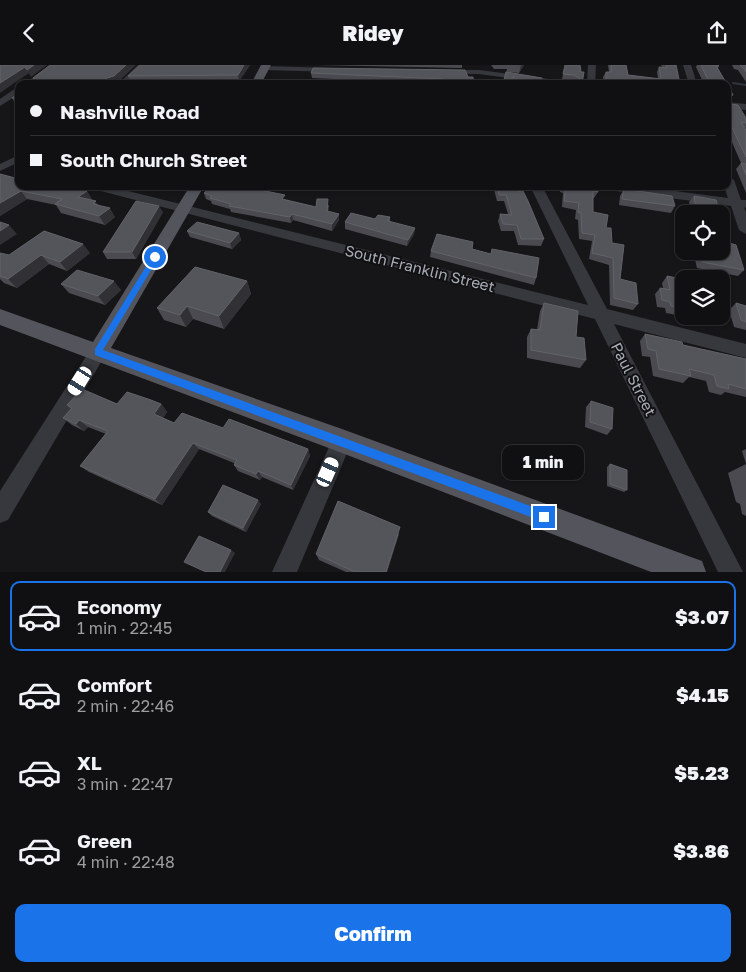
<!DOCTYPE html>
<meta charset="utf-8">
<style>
:root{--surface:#101012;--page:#1e1e20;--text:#f1f3f6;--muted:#9c9d9f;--line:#303032;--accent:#1a73e8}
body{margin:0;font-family:"Golos Text",sans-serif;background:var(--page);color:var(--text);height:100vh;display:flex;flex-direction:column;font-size:19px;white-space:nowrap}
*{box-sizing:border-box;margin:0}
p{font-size:16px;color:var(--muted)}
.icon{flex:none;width:28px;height:28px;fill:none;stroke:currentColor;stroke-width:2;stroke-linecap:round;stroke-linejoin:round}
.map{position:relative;height:507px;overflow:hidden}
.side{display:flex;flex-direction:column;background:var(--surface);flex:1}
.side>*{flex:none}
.hud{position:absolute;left:15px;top:15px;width:716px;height:110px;border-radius:10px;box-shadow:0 1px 4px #0004,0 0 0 1px var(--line);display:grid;align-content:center;height:110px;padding:0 15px;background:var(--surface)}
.controls{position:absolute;left:675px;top:140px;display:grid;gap:10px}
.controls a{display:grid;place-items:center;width:55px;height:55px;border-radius:10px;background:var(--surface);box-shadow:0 1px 4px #0004,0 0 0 1px var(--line);font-size:25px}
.end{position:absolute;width:22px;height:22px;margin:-11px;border:6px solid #1a73e8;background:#fff;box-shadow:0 0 0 2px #fff}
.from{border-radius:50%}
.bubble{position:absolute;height:35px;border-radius:10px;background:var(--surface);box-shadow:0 1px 4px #0004,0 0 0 1px var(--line);font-size:16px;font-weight:800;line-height:35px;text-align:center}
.car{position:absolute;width:15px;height:30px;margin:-15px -8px;border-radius:6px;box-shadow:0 0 4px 1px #0007;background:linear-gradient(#fff 24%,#345 0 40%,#fff 0 76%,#345 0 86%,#fff 0)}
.hud b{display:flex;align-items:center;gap:18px;height:48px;font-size:19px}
.hud b+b{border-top:1px solid var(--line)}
.hud i{width:12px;height:12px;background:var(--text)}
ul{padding:9px 0 0;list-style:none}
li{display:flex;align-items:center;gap:15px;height:70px;margin:0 10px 8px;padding:0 5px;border:2px solid transparent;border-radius:10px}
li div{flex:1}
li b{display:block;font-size:19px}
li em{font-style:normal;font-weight:800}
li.active{border-color:var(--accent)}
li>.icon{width:45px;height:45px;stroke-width:1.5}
.primary-button{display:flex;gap:10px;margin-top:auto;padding:10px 15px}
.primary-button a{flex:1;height:58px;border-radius:10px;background:var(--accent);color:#fff;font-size:20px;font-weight:800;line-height:58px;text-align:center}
header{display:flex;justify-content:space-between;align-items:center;height:65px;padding:0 15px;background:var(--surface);font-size:22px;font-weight:800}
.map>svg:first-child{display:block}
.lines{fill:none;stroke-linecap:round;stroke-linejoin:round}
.stream{stroke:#2f363d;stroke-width:2}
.minor{fill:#37383d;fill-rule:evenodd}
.major{fill:#53545c;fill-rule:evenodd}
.wall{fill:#4a4a50}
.shaded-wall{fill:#313135}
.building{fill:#54555b;stroke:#626269}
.route{fill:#1a73e8}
.labels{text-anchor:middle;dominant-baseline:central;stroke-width:4;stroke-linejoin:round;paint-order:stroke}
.street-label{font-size:15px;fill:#a9acb7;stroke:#111113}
</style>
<header><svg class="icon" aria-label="back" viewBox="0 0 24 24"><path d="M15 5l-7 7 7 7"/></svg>Ridey<svg class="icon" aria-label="share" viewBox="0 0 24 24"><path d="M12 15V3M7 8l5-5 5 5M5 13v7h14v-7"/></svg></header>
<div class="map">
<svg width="746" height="507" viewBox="0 0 746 507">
<rect width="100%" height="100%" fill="#161618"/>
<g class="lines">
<path class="stream" d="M733,18l13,2"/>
<path class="minor" d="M50,0h9l-25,19h-10z
M138,0h9l-20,19h-9z
M588,0h8l-1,19h-8z
M683,0h8l6,19h-8z
M261,1l74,2 4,2 -4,2 -71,-2h-3z
M441,5h38l93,12 4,2h-25l-72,-10h-35l-4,-2z
M16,23h3v6l-19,12v-7z
M728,37l18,2v6l-18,-2z
M19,90v7l-19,9v-7z
M728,112l6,3 7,20h5v8l-2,-1 2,5v22l-7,-4 -8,-24 -123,-16 -6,-4h35l91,12 -4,-12h4z
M87,121h21l480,119 -58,-119h12l65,123 139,35v14l-132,-34 129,248h-25l-123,-253 -506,-131z
M98,280l6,2 3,5 -3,5 -96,163 -8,3v-32l92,-144z
M342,366l7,3 3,7 -55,131h-25l63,-138z"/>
<path class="major" d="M261,0h10l-10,19h-10z
M190,121h14l-93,162 231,81 349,128 11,4 4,11h-55l-309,-119 -342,-128v-16l93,33z"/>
</g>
<path class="wall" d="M250,0l-11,16 -108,2 -3,-7z
M315,0h147v3z
M491,0h33l-5,8 -12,-1 -4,12 4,-15h-13z
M565,0h15l2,19 -10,-4 -10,-1z
M608,0h18l2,10 30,4 -1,-7 2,-5h3l-1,-2h15l4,19h-76l-1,-7 3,-5h3z
M697,0h21l1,1 -1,2 9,16h-23l-8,-17z
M732,0h14v17l-8,-12 -4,-1z
M311,8l157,4 6,7h-32l-130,-6z
M728,20l5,10 -3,4v5l16,14v9l-1,1 1,2v63l-10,-24 5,-6 -13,-30z
M18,27h1v13h-3l-4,-7 7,-5z
M0,109l19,12h53l2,2 13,3 5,9 23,17 -10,8 -44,-12 -5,-8 -29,-6 -27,17z
M493,121h24l1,5 26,48 -3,7 -23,-1 -4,-14h-13l-3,-10 2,-7h8l-4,-13h-7z
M559,121h37l2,6 -4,6h-1v14l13,16 6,15 8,36 18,25 -5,6 -23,-5 -1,-40 -20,-6 3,-18 -13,-2 -1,-19 -3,-1 1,-9 -14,-3 1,-14 -3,-1z
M624,124l51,17 -4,7 -52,-8 1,-9z
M204,128l82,7 30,7 13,-2 -1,7 11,2v6l-7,11 -39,-11 -2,3 -60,-11 -1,-3 -18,-5 -1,-3 -5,-2z
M694,131l26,18h-36v-1l5,-7 1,1 -1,-5z
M163,147l-27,47h-29l-4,-7z
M390,152v5l25,6 -1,6 -7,12 -62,-17v-7z
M187,166l52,2 2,7 -9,9 -42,-12z
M729,178l15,27 -6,6 -41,-8 -4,-17h28z
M472,184l64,29 -2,7 -104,-28 1,-6z
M0,188l9,2 81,-2 -23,18 -18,-7 -32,24 -13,-5 -4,-4z
M667,211l17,13v24l-5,-1 -2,3 -11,-2 -1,-5 -8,-1 -2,-13 5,-6h3l-1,-5z
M247,216l4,13 -27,35 -31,-10 -7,8 -22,-7 -7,-12z
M61,219l60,6 -16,15 -36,-12z
M544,238l32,34 10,23 -6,8 -53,-10v-21l4,-8 6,1 3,-19z
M736,238l10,3v24l-12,-3 -5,-17z
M645,269l38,11 63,14v38l-21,-5 -4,3 -12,-3 -3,-11 -17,-4 -6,6 -30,-7 -3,-19 -8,-1 -2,-15z
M591,336l21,28 -5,6 -22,-8 1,-20z
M117,339h44l6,8 -4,6 11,5 49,5 85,21 2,7 -17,34 -31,-13 -2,3 -22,-9 -4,-6v-2l-35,-14 -37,56 -73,-33 -9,-6 26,-32 -18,-7 -4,4 -12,-6 -9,-7 8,-9 -4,-4z
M746,384v67l-4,-2 -2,-10 -4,-2 -8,-29 18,-9 -4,-13z
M610,399l17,26 -3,2 -17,-6v-19z
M261,439l-15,28 -34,-16 -4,-4z
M399,469l-12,38h-41l-27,-12 -3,-6z"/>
<path class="shaded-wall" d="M34,0h13l-16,12 -4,-7z
M126,0h10l-19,18 -4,1h-14z
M244,0h6l-11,16 -1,-6z
M521,0h3l-5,8z
M25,2l4,6 -29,20v-10z
M21,126l6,8 -27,17v-13z
M87,126l5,9 -8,6 -6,-9z
M159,141l4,6 -27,47 -4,-7z
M110,143l5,9 -10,8 -6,-9z
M292,149l1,6 -2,3 -1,-6z
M339,149v6l-7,11v-7z
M9,160l8,9 -17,11v-14z
M415,163l-1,6 -7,12 1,-6z
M239,168l2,7 -9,9 -2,-6z
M83,179l7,9 -23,18 -7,-9z
M41,190l8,9 -32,24 -9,-9z
M114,216l7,9 -16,15 -7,-9z
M247,216l4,13 -27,35 -5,-13z
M187,241l6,13 -7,8 -6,-12z
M161,339l6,8 -7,10 -6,-8z
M79,355l9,7 -4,4 -8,-7z
M193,378l6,6 -37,56 -7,-6z
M308,384l2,7 -17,34 -2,-5z
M258,406l4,6 -2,3 -4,-6z
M258,435l3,4 -15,28 -3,-4z
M400,462l-13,45h-1z
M231,485l4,3 -10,19h-5z"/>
<path class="building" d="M0,0h34l-7,5 -2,-3 -25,16z
M50,0h76l-12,11 -7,2 -8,6h-69l5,-4 -2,-2z
M140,0h104l-6,10 -110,1z
M565,0h15l1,7h3l-2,12h-17l1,-3h12l2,-2 -6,-4 -11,-1z
M611,0h15l2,10 33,4 -2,-12 8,1 -1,-3h10l4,19h-74v-12h5z
M701,0h17l1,1h-3l11,18h-17z
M740,0h6v7l-2,-3z
M313,3l152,2 3,7h5l1,7h-30l-1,-5 -132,-6z
M506,7l36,6 -1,6h-30l3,-8 -6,8h-5z
M728,20l5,10 -3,1v8l8,1 8,13v5l-5,-1 5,8v27l-18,-38z
M19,28v5h-7z
M741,98l5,1v11z
M0,109l19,5v7h52l-1,1 17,4 -9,6 18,4 -3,3 17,4 -11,8 -44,-12 7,-5 -41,-8 -21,12z
M212,121h29l44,9 -3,4 34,8 1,-8h11l-1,12 12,3 -7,10 -40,-10 -2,3 -61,-11 2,-2 -21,-6 2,-2 -8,-3z
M497,121h20l1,5h5l5,10 16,38h-23l-4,-14 -14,-1 -3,-10 12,1 -6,-20h-7z
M566,121h30l2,6 -5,-1v21l15,3 -2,13h5l1,15 12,2 -4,34 16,4 2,21 -24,-6 -1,-40 -21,-5 3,-18 -13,-2 -1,-20 -3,-1 1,-9 -15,-2z
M624,124l48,7 3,10 -53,-7z
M694,131l22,4 4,14h-29l-2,-8 7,2z
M136,136l23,5 -27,46h-29z
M351,148l24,6 3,-4 12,2 -2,4 27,7 -7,12 -63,-18z
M721,153l8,25 7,2 8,25 -42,-8 -2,-11h21z
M0,157l9,3 -9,6z
M197,157l42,11 -9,10 -43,-12z
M44,166l39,13 -23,18 -19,-7 -33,24 -8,-3v-23l9,2z
M437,169l36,8 -1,7 19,5 1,-5 47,9 -3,20 -105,-27z
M195,202l52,14 -28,35 -32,-10 -7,9 -23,-7z
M77,205l37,11 -16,15 -37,-12z
M667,211l15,3 2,10v17l-2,-1 1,4 -12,-3 -1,-4 -8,-2 -2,-12 10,2z
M544,238l34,8 -2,26 8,1 2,22 -55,-10v-21l9,1z
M736,238l10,3v16l-5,-2z
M645,269l37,8 1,3 63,14v30l-18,-5 1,5 -12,-3 -3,-11 -25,-6 2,7 -32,-7 -3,-18 -8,-2z
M82,324l35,15 10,-12 24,8 10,4 -7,10 20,9 8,-10 41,15 6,-9 79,30 -17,36 -33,-14 -2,3 -22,-9 3,-5 -44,-17 -38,56 -75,-33 28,-35 -29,-11 -3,4 -13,-6 9,-10 -5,-3z
M591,336l22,7 -1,21 -22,-7z
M610,399l17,6v20l-17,-6z
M223,420l35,15 -15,28 -35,-16z
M338,436l62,26 -14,45h-31l-39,-18z
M199,471l32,14 -11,22h-14l-22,-10z"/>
<path class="route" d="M155,189l4,3 -56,93 441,161 4,2 2,4 -2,4 -4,1 -449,-167v-6l58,-94z"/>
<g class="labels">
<g class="street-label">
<text transform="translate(420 203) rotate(14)">South Franklin Street</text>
<text transform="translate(634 314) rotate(63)">Paul Street</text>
</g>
</g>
</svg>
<div class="controls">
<a><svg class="icon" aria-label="locate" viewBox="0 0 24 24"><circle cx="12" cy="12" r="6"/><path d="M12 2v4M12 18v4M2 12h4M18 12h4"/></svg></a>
<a><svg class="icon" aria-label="layers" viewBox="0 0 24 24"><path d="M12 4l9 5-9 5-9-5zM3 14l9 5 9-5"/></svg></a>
</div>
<i class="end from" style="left:155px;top:192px"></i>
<i class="end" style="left:544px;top:452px"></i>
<div class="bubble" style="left:502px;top:380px;width:82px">1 min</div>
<i class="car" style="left:80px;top:316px;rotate:212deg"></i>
<i class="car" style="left:328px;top:407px;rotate:24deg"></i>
<div class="hud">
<b><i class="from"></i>Nashville Road</b>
<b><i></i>South Church Street</b>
</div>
</div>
<section class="side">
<ul>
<li class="active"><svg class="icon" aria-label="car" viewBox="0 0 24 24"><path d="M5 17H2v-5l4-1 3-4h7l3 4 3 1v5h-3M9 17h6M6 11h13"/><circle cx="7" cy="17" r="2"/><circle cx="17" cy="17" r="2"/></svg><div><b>Economy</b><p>1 min · 22:45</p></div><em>$3.07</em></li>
<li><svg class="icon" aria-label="car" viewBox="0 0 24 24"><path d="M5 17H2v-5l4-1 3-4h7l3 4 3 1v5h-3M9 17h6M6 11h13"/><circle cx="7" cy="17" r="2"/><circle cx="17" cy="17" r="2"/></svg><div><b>Comfort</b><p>2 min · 22:46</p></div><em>$4.15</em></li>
<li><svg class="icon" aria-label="car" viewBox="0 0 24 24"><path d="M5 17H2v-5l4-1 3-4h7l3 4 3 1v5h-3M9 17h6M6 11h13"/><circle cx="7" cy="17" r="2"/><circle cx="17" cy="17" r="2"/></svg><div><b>XL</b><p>3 min · 22:47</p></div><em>$5.23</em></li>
<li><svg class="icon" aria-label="car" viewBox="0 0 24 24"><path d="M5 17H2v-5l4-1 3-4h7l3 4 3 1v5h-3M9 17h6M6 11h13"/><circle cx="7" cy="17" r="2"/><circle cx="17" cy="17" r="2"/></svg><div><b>Green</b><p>4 min · 22:48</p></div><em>$3.86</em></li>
</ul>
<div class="primary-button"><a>Confirm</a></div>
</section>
